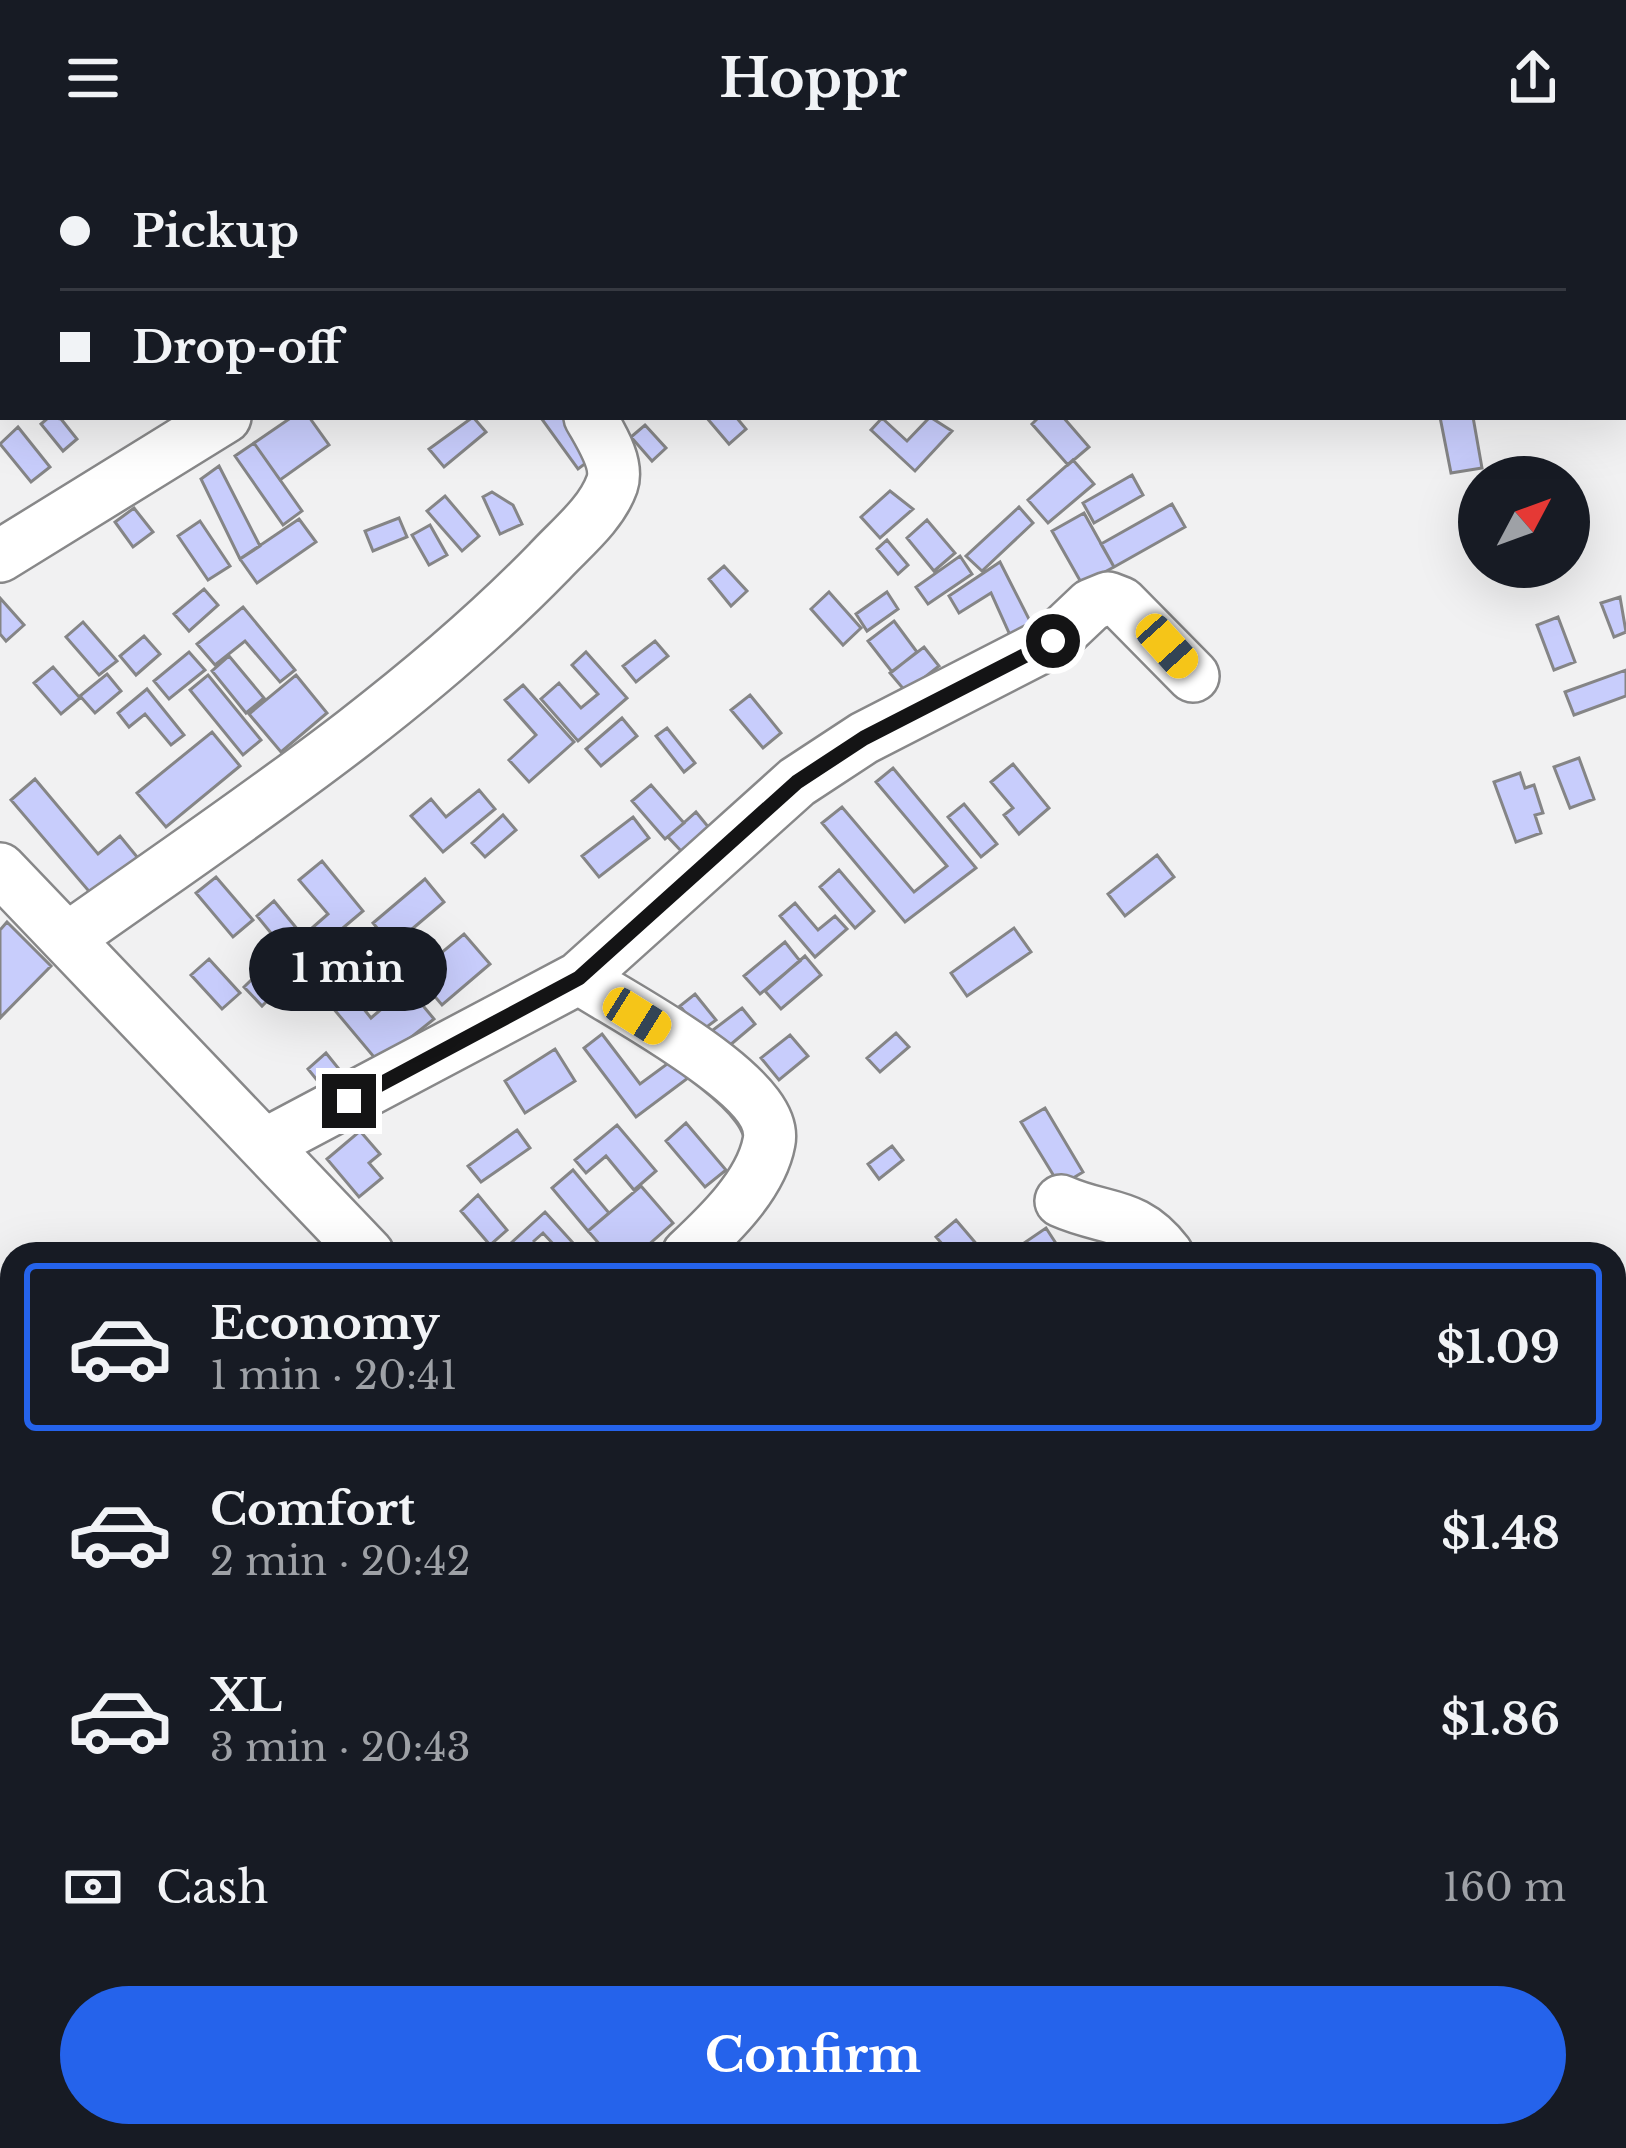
<!DOCTYPE html>
<meta charset="utf-8">
<style>
:root{--surface:#171b24;--page:#242831;--text:#f1f3f6;--muted:#9ea1a6;--line:#363941;--accent:#2563eb}
body{margin:0;font-family:"Libre Baskerville",serif;background:var(--page);color:var(--text);height:100vh;display:flex;flex-direction:column;font-size:45px;white-space:nowrap}
*{box-sizing:border-box;margin:0}
p{font-size:39px;color:var(--muted)}
.icon{flex:none;width:66px;height:66px;fill:none;stroke:currentColor;stroke-width:2;stroke-linecap:round;stroke-linejoin:round}
.map{position:relative;flex:1;overflow:hidden}
.panel{position:absolute;left:0px;top:1086px;width:1626px;height:906px;display:flex;flex-direction:column;background:var(--surface);border-radius:36px 36px 0 0;box-shadow:0 12px 48px #0002}
.panel>*{flex:none}
.hud{position:absolute;left:0px;top:0px;width:1626px;height:264px;box-shadow:0 12px 48px #0002;display:grid;align-content:center;height:264px;padding:0 60px;background:var(--surface)}
.needle{width:78px;rotate:49deg}
.fabs{position:absolute;left:1458px;top:300px;display:grid;gap:24px}
.fabs a{display:grid;place-items:center;width:132px;height:132px;border-radius:50%;background:var(--surface);box-shadow:0 12px 48px #0002;font-size:60px}
.end{position:absolute;width:54px;height:54px;margin:-27px;border:15px solid #141415;background:#fff;box-shadow:0 0 0 6px #fff}
.from{border-radius:50%}
.bubble{position:absolute;height:84px;border-radius:42px;background:var(--surface);box-shadow:0 12px 48px #0002;font-size:39px;font-weight:700;line-height:84px;text-align:center}
.car{position:absolute;width:36px;height:72px;margin:-36px -18px;border-radius:15px;box-shadow:0 0 9px 3px #0007;background:linear-gradient(#f5c518 24%,#345 0 40%,#f5c518 0 76%,#345 0 86%,#f5c518 0)}
.hud b{display:flex;align-items:center;gap:42px;height:114px;font-size:45px}
.hud b+b{border-top:3px solid var(--line)}
.hud i{width:30px;height:30px;background:var(--text)}
ul{padding:21px 0 0;list-style:none}
li{display:flex;align-items:center;gap:36px;height:168px;margin:0 24px 18px;padding:0 36px;border:6px solid transparent;border-radius:12px}
li div{flex:1}
li b{display:block;font-size:45px}
li em{font-style:normal;font-weight:700}
li.on{border-color:var(--accent)}
li>.icon{width:108px;height:108px;stroke-width:1.5}
.pay{display:flex;align-items:center;gap:30px;height:132px;padding:0 60px;font-size:45px}
.pay p{margin-inline-start:auto}
.button{display:flex;gap:24px;margin-top:auto;padding:24px 60px}
.button a{flex:1;height:138px;border-radius:72px;background:var(--accent);color:#fff;font-size:48px;font-weight:700;line-height:138px;text-align:center}
header{display:flex;justify-content:space-between;align-items:center;height:156px;padding:0 60px;background:var(--surface);font-size:54px;font-weight:700}
.map>svg:first-child{display:block}
.building{fill:#c8cdfc;stroke:#858586;stroke-width:3}
.lines{fill:none;stroke-linecap:round;stroke-linejoin:round}
.minor-casing{stroke:#888889;stroke-width:56}
.path{stroke:#aaaaab;stroke-width:6;stroke-dasharray:9 6;stroke-linecap:butt}
.minor{stroke:#fff;stroke-width:51}
.route{stroke:#141415;stroke-width:15}
</style>
<header><svg class="icon" aria-label="menu" viewBox="0 0 24 24"><path d="M4 6h16M4 12h16M4 18h16"/></svg>Hoppr<svg class="icon" aria-label="share" viewBox="0 0 24 24"><path d="M12 15V3M7 8l5-5 5 5M5 13v7h14v-7"/></svg></header>
<div class="map">
<svg width="1626" height="1992" viewBox="0 0 1626 1992">
<rect width="100%" height="100%" fill="#f1f1f2"/>
<path class="building" d="M49,261l12,2 16,20 -14,12 -22,-27z
M292,261h17l20,28 -49,35 -26,-37z
M473,261l13,15 -42,35 -15,-18z
M571,261l27,37 -20,15 -37,-51z
M706,261h30l10,12 -17,15z
M930,261l22,14 -37,40 -44,-41 11,-12 25,23z
M1039,261h24l26,30 -21,18 -36,-41z
M1440,261h33l9,51 -31,5z
M645,269l21,23 -14,13 -21,-24z
M18,271l32,40 -19,15 -31,-38z
M254,287l48,68 -19,14 -48,-69z
M1073,304l21,24 -46,39 -20,-23z
M219,310l41,80 -20,13 -39,-80z
M1132,319l11,20 -49,28 -11,-20z
M890,335l23,18 -33,29 -19,-21z
M492,336l21,13 9,19 -22,10 -17,-37z
M445,340l34,40 -17,15 -35,-40z
M1172,348l13,23 -71,40 -13,-23z
M1019,351l14,16 -51,48 -16,-15z
M134,352l19,24 -20,15 -18,-25z
M1084,357l30,54 -32,17 -30,-53z
M399,362l8,19 -34,14 -8,-20z
M299,363l17,23 -59,41 -17,-24z
M927,364l28,33 -21,18 -27,-33z
M200,365l30,45 -22,14 -30,-44z
M430,369l17,30 -18,10 -17,-30z
M887,384l21,25 -10,9 -21,-25z
M960,400l12,18 -44,30 -12,-17z
M1000,406l32,63 -22,10 -19,-42 -32,20 -10,-17z
M724,410l23,25 -16,15 -22,-27z
M204,433l14,16 -29,26 -15,-17z
M829,436l32,36 -18,17 -32,-36z
M887,436l11,17 -31,22 -11,-17z
M1620,441l6,35 -12,5 -13,-34z
M0,442l24,27 -18,16 -6,-7z
M243,451l52,63 -15,12 -35,-41 -30,24 -18,-21z
M1558,461l17,45 -21,8 -17,-45z
M894,465l23,31 -25,20 -24,-31z
M83,466l34,39 -18,14 -33,-38z
M144,480l16,18 -24,21 -16,-19z
M655,485l13,15 -32,26 -13,-16z
M924,491l15,19 -33,26 -16,-19z
M189,496l16,18 -36,29 -15,-18z
M586,496l41,46 -49,43 -37,-42 18,-16 22,25 17,-14 -26,-29z
M229,500l35,42 -18,15 -34,-42z
M53,511l27,31 -19,16 -27,-31z
M1626,514v26l-52,19 -9,-23z
M107,518l14,17 -26,22 -15,-17z
M208,519l53,65 -18,15 -53,-65z
M296,519l31,38 -46,39 -32,-38z
M523,529l51,57 -45,40 -20,-22 27,-25 -31,-35z
M147,533l37,46 -13,10 -26,-31 -16,13 -11,-14z
M750,539l31,38 -18,15 -32,-38z
M622,562l15,18 -36,30 -15,-17z
M667,572l28,35 -11,9 -28,-36z
M212,576l28,34 -74,61 -29,-34z
M1579,602l15,41 -24,9 -16,-41z
M1013,608l36,44 -30,26 -15,-19 9,-7 -22,-26z
M893,612l83,100 -71,54 -83,-99 20,-16 72,85 33,-26 -71,-84z
M1520,617l5,15 9,-3 9,28 -8,2 6,18 -25,9 -22,-60z
M35,623l63,75 22,-18 18,22 -45,38 -82,-96z
M651,629l33,38 -19,16 -33,-38z
M479,634l16,19 -52,43 -32,-36 20,-17 15,18z
M964,648l33,40 -16,13 -33,-40z
M696,656l14,17 -27,24 -15,-16z
M503,659l13,15 -31,27 -13,-14z
M633,661l16,21 -50,39 -17,-21z
M1157,699l17,22 -49,39 -17,-22z
M322,705l41,50 -65,55 -41,-50 17,-15 29,35 25,-22 -29,-34z
M839,714l35,41 -19,17 -35,-41z
M216,721l37,43 -20,17 -37,-44z
M425,723l19,23 -52,44 -19,-23z
M795,747l23,27 17,-14 12,13 -32,28 -35,-41z
M7,766l44,44 -51,52v-88z
M1014,772l17,24 -64,44 -16,-23z
M464,778l26,30 -48,41 -50,-59 12,-11 24,29z
M785,786l15,19 -40,33 -16,-18z
M350,796l17,20 -20,16 24,30 20,-17 -22,-27 17,-13 48,58 -55,44 -67,-80z
M277,799l18,18 -33,33 -18,-19z
M805,800l16,19 -40,34 -16,-18z
M209,803l31,34 -18,16 -31,-34z
M695,838l21,26 -16,12 -20,-26z
M742,852l13,16 -32,27 -14,-18z
M896,877l13,14 -29,25 -13,-14z
M602,878l38,50 42,-31 14,19 -60,45 -52,-69z
M790,879l18,21 -29,24 -18,-22z
M555,893l20,32 -50,32 -20,-32z
M326,897l17,21 -18,16 -17,-21z
M1045,952l38,64 -23,14 -39,-64z
M686,967l40,47 -21,17 -39,-46z
M617,969l39,46 -22,19 -28,-34 -20,17 -11,-13z
M517,974l13,18 -49,34 -13,-16z
M360,975l20,23 -11,9 13,15 -23,19 -32,-38z
M892,990l11,14 -24,19 -11,-15z
M573,1014l36,43 -21,18 -36,-43z
M641,1030l32,37 -35,31h-30l-20,-23z
M478,1039l29,35 -17,15 -29,-34z
M545,1056l38,42h-37l9,-8 -12,-13 -9,8 8,13h-43z
M956,1064l29,34h-34l-15,-17z
M1046,1072l13,20 -9,6h-42z
M29,1980h26l11,12h-31z
M883,1980h25l5,5 -7,7h-36z"/>
<g class="lines">
<defs>
<path id="minor" d="M569,3v-3
M0,400l225,-139
M0,713l368,385
M67,783c165,-117 340,-231 482,-377 21,-23 52,-47 63,-78 7,-21 -12,-49 -22,-67
M579,822c42,28 201,109 190,164 -8,43 -50,83 -81,112
M264,989l315,-167 218,-196 67,-44 189,-97 38,-36 17,-7 13,5 72,73
M1061,1045c45,20 73,10 106,53
M0,1844l12,14
M0,1968l12,-12
M1176,1980l10,12
M599,1992l12,-12
M1563,1992l24,-12"/>
</defs>
<use href="#minor" class="minor-casing"/>
<path class="path" d="M1578,0l3,3
M1623,30l3,2"/>
<use href="#minor" class="minor"/>
</g>
<g class="lines">
<path class="route" d="M349,945l230,-123 218,-196 67,-44 189,-97"/>
</g>
</svg>
<div class="fabs">
<a><svg class="needle" viewBox="-14 -14 28 28"><path d="M0-13l5 13h-10z" fill="#e53935"/><path d="M0 13l5-13h-10z" fill="#9ea1a6"/></svg></a>
</div>
<i class="end from" style="left:1053px;top:485px"></i>
<i class="end" style="left:349px;top:945px"></i>
<div class="bubble" style="left:249px;top:771px;width:198px">1 min</div>
<i class="car" style="left:1167px;top:490px;rotate:138deg"></i>
<i class="car" style="left:637px;top:860px;rotate:122deg"></i>
<div class="hud">
<b><i class="from"></i>Pickup</b>
<b><i></i>Drop-off</b>
</div>
<section class="panel">
<ul>
<li class="on"><svg class="icon" aria-label="car" viewBox="0 0 24 24"><path d="M5 17H2v-5l4-1 3-4h7l3 4 3 1v5h-3M9 17h6M6 11h13"/><circle cx="7" cy="17" r="2"/><circle cx="17" cy="17" r="2"/></svg><div><b>Economy</b><p>1 min · 20:41</p></div><em>$1.09</em></li>
<li><svg class="icon" aria-label="car" viewBox="0 0 24 24"><path d="M5 17H2v-5l4-1 3-4h7l3 4 3 1v5h-3M9 17h6M6 11h13"/><circle cx="7" cy="17" r="2"/><circle cx="17" cy="17" r="2"/></svg><div><b>Comfort</b><p>2 min · 20:42</p></div><em>$1.48</em></li>
<li><svg class="icon" aria-label="car" viewBox="0 0 24 24"><path d="M5 17H2v-5l4-1 3-4h7l3 4 3 1v5h-3M9 17h6M6 11h13"/><circle cx="7" cy="17" r="2"/><circle cx="17" cy="17" r="2"/></svg><div><b>XL</b><p>3 min · 20:43</p></div><em>$1.86</em></li>
</ul>
<div class="pay"><svg class="icon" aria-label="cash" viewBox="0 0 24 24"><path d="M3 7h18v10H3z"/><circle cx="12" cy="12" r="2"/></svg>Cash<p>160 m</p></div>
<div class="button"><a>Confirm</a></div>
</section>
</div>
